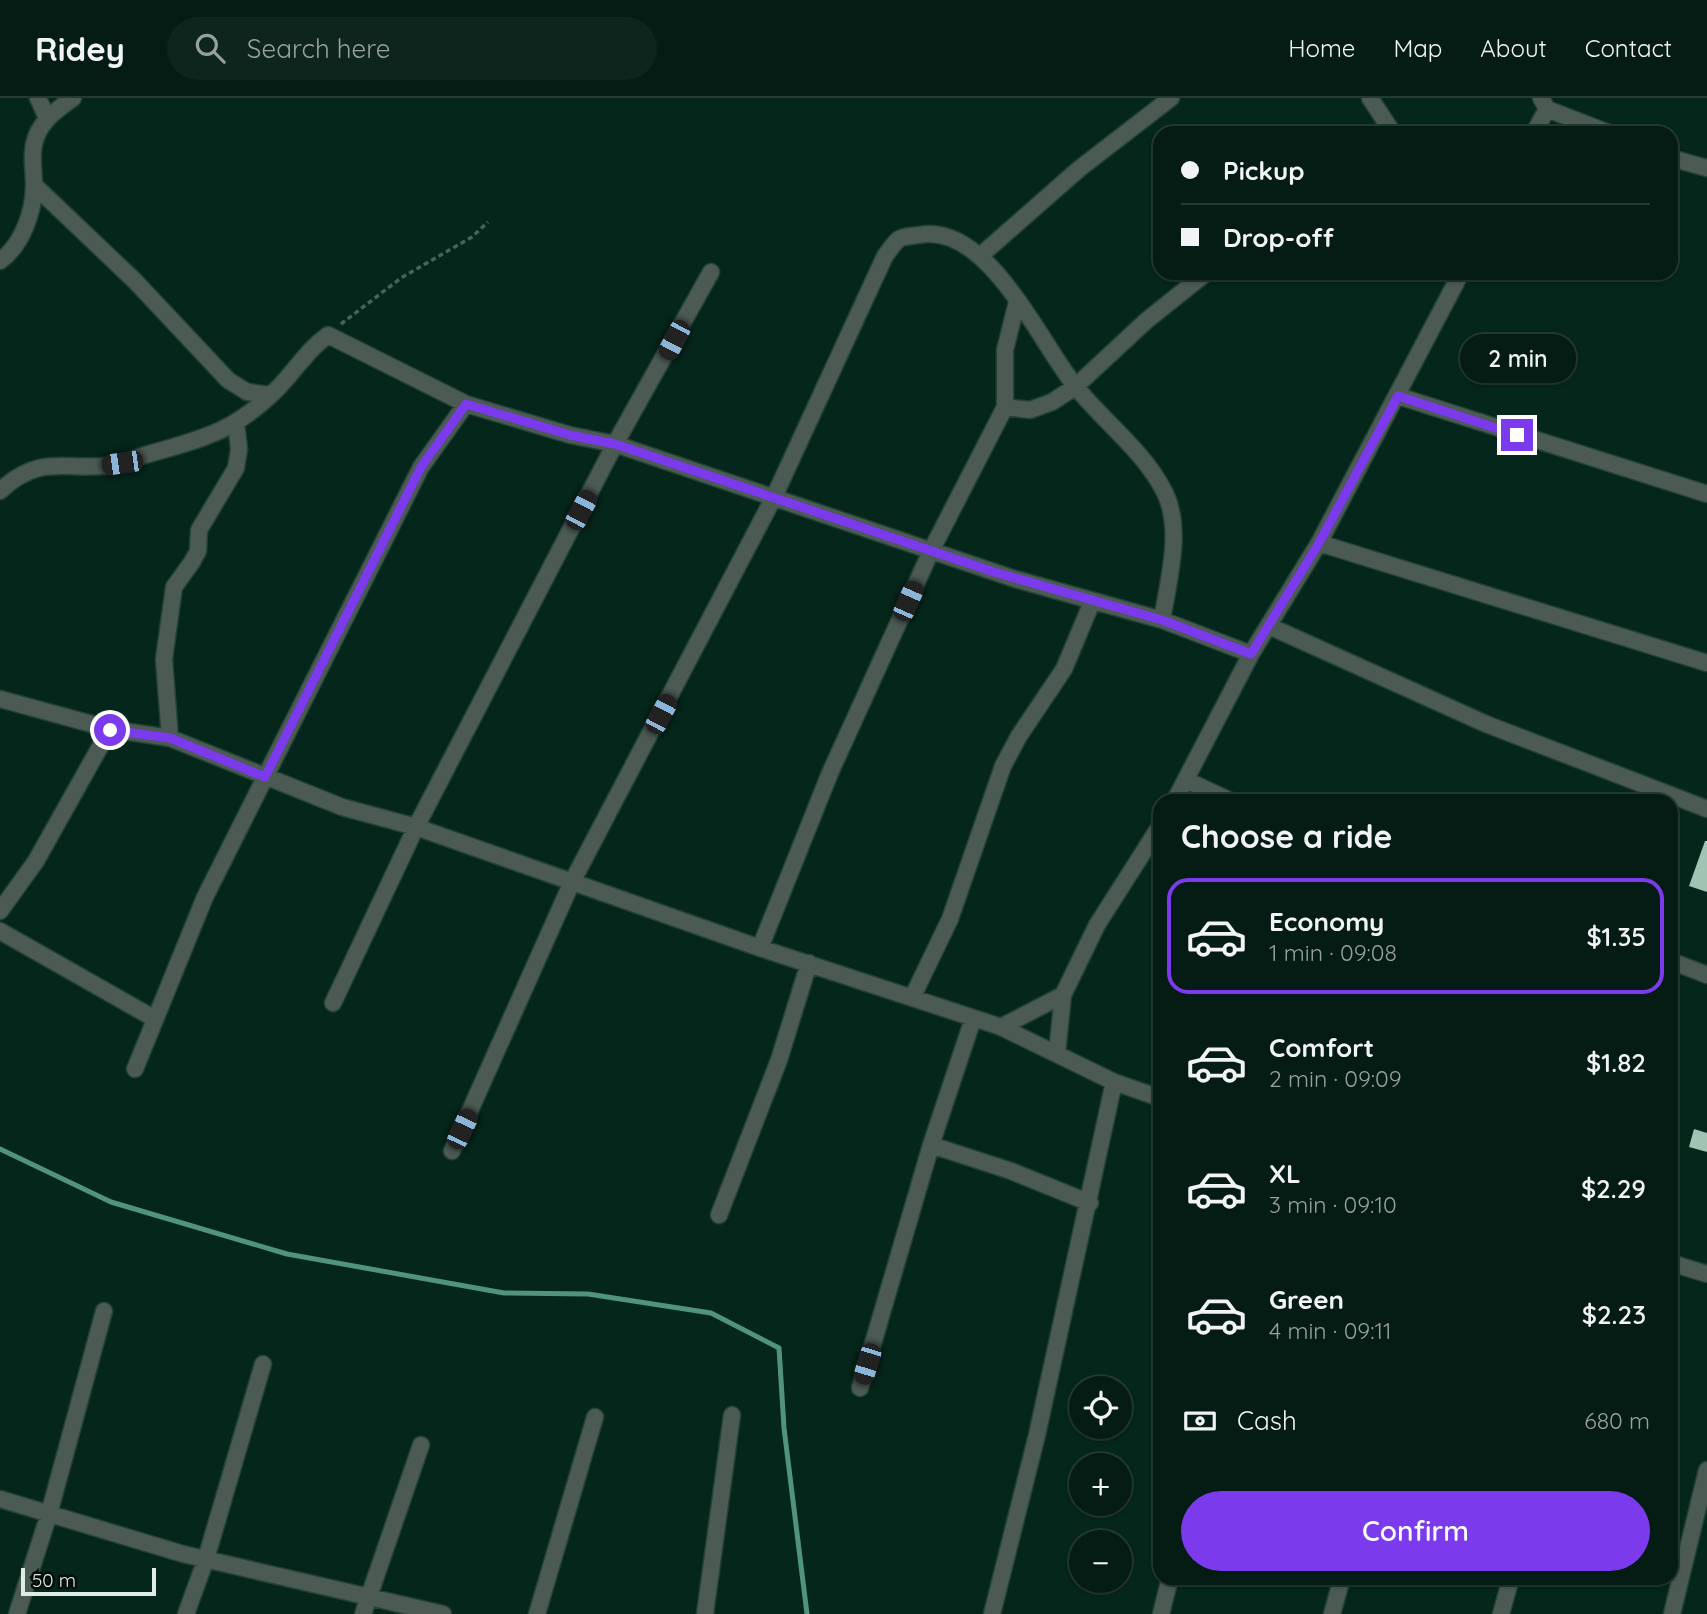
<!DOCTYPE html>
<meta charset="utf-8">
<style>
:root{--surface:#041c14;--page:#0d251d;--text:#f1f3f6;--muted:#97a1a0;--line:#253a34;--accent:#7c3aed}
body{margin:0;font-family:Quicksand,sans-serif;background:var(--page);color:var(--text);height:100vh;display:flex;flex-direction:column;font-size:26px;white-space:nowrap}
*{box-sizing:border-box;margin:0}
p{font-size:23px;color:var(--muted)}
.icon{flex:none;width:38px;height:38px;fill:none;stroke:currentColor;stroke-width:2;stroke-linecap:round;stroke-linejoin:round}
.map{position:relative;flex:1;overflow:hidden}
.sheet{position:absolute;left:1153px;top:696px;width:525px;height:791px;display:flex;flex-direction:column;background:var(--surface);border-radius:21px;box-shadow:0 2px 5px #0004,0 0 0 2px var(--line)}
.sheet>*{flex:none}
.top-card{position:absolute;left:1153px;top:28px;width:525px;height:154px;border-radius:21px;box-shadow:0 2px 5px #0004,0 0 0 2px var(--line);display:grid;align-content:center;height:154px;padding:0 28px;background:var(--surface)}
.controls{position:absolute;left:1069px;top:1278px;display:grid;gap:14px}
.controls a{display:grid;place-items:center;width:63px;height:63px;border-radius:50%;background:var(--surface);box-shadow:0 2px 5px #0004,0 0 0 2px var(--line);font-size:35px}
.scale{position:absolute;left:21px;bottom:18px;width:135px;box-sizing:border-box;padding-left:7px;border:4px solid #dbede4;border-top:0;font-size:19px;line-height:24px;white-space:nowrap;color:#dbede4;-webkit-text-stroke:5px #020c07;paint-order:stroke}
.end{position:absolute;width:32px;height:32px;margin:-16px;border:9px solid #7c3aed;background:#fff;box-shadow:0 0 0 4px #fff}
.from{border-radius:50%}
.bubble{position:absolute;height:49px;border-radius:24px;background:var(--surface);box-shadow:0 2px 5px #0004,0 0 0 2px var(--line);font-size:23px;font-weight:600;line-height:49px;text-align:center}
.car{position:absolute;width:21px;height:42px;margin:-21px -10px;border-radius:9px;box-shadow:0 0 5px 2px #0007;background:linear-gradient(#222 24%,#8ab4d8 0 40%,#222 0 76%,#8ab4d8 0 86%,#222 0)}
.top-card b{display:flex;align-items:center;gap:24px;height:66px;font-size:26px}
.top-card b+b{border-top:2px solid var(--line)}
.top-card i{width:18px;height:18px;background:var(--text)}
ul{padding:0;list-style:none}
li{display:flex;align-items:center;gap:21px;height:116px;margin:0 14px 10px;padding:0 14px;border:4px solid transparent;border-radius:21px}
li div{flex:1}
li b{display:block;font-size:26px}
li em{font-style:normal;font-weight:600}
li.active{border-color:var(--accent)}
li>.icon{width:63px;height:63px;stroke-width:1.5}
h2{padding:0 28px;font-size:32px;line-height:84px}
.pay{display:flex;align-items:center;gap:18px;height:77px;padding:0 28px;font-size:26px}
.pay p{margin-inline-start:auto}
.cta{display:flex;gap:14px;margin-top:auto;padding:14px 28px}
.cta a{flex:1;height:80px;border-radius:42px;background:var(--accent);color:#fff;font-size:28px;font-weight:600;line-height:80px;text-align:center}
header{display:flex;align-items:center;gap:42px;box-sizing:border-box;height:98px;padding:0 35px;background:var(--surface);border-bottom:2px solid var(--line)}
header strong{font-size:33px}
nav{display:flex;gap:38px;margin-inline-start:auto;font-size:24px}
.search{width:490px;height:63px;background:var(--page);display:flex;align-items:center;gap:18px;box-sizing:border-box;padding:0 24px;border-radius:38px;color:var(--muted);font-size:26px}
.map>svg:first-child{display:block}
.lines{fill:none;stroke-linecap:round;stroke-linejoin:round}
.stream{stroke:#51937c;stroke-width:5}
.building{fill:#a0c3b3}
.minor-casing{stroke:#234236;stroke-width:19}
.path{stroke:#476458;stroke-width:3.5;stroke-dasharray:5 3.5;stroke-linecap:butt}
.minor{stroke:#4c5a54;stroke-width:16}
.route{stroke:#7c3aed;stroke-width:9}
</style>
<header>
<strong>Ridey</strong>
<div class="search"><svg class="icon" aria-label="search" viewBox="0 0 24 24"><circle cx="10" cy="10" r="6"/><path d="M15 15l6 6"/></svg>Search here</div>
<nav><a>Home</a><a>Map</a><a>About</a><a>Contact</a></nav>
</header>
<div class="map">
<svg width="1707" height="1516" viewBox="0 0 1707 1516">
<rect width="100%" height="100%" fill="#05261a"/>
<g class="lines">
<path class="stream" d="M0,1051l111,53 176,52 217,39 84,1 123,19 68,35 5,80 23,186"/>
</g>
<path class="building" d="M1705,743h2v51l-18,-6z
M1694,1031l13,4v19l-18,-5z"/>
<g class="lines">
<defs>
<path id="minor" d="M38,0l9,20
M1370,0l23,35
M1541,0l6,11 62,24
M1534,35l13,-24
M1671,60l36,10
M34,87l101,96 93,99 19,12 23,3
M980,158l99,-87 92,-71
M0,163c22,-16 34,-49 34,-76 0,-18 -4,-31 2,-48 7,-18 22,-28 37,-39
M1398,298l309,98
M1005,309v-57l12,-48
M0,393c43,-41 70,-17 120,-27 9,-2 17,-7 25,-9 56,-16 88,-22 132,-66 18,-18 30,-39 51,-54l138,69 104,31 45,9 400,135 147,41 89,34
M1319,445l388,120
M1269,528l217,98 221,85
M0,601l110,30 60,9 172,69 74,20 344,121 241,79 113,55 46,16
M170,640l-6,-79 10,-72 18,-25 6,-11 1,-21 37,-62 3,-19 -3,-26
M1186,682l47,22
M1174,704l77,-148 68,-111 142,-270
M0,813l36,-50 74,-132
M0,833l155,88
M760,850l70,-175 101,-222 74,-144 25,3 22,-8 23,-15 71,-66 60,-48
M1671,863l36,14
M912,900l38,-79 53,-153 16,-30 45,-67 28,-67
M333,905l83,-176 199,-383 96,-172
M1001,929l62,-32
M1057,955l6,-58 34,-70 63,-99
M135,971l70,-172 216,-430 45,-63
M931,1047l80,26 79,32
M452,1053l120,-269 202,-385 111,-241c4,-5 9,-13 14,-17 4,-3 14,-3 20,-4 68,-14 121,108 157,152 28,35 69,65 89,106 18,37 3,89 -3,127
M719,1117l60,-155 30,-97
M1671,1165l36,11
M860,1290l71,-243 42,-126
M0,1401l183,55 260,60
M17,1516l32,-100 55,-203
M186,1516l20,-55 57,-195
M363,1516l58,-169
M537,1516l58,-197
M705,1516l27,-199
M992,1516l45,-179 77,-353
M1161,1516l9,-36
M1332,1516l10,-36
M1501,1516l10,-36
M1672,1516l35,-144"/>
</defs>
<use href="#minor" class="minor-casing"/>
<path class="path" d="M341,226l60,-46 71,-41 16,-15"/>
<use href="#minor" class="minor"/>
</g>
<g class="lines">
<path class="route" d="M110,632l60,8 95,39 156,-310 45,-63 104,31 45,9 379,128 168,48 89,34 68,-111 79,-147 119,39"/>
</g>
</svg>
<div class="controls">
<a><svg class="icon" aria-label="locate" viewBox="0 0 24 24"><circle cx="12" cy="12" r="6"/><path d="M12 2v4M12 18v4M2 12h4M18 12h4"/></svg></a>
<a>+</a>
<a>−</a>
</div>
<div class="scale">50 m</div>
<i class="end from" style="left:110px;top:632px"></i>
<i class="end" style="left:1517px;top:337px"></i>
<div class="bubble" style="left:1460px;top:236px;width:116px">2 min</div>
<i class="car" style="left:674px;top:242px;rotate:208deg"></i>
<i class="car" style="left:122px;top:365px;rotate:262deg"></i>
<i class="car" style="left:581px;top:412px;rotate:28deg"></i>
<i class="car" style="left:908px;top:503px;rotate:24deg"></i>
<i class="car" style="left:661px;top:616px;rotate:28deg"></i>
<i class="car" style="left:462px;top:1031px;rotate:25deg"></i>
<i class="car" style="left:867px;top:1266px;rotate:197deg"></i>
<div class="top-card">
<b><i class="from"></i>Pickup</b>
<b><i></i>Drop-off</b>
</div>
<section class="sheet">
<h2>Choose a ride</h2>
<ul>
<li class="active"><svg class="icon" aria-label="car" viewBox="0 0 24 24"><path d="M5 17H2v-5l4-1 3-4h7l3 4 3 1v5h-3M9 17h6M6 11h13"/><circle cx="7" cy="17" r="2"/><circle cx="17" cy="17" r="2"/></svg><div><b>Economy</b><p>1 min · 09:08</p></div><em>$1.35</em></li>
<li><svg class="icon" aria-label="car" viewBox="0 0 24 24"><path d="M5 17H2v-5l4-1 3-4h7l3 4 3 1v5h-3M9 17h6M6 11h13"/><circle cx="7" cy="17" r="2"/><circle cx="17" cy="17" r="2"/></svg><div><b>Comfort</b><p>2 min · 09:09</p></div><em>$1.82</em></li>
<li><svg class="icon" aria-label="car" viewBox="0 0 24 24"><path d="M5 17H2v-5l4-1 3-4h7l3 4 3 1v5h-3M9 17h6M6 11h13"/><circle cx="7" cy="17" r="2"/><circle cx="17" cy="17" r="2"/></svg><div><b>XL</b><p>3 min · 09:10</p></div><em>$2.29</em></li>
<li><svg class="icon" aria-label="car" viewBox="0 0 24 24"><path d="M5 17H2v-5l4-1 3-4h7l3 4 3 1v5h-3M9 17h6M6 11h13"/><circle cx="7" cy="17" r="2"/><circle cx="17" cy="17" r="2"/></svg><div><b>Green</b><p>4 min · 09:11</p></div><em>$2.23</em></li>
</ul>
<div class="pay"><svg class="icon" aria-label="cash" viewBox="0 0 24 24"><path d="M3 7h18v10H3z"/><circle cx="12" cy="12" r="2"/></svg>Cash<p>680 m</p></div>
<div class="cta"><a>Confirm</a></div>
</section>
</div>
